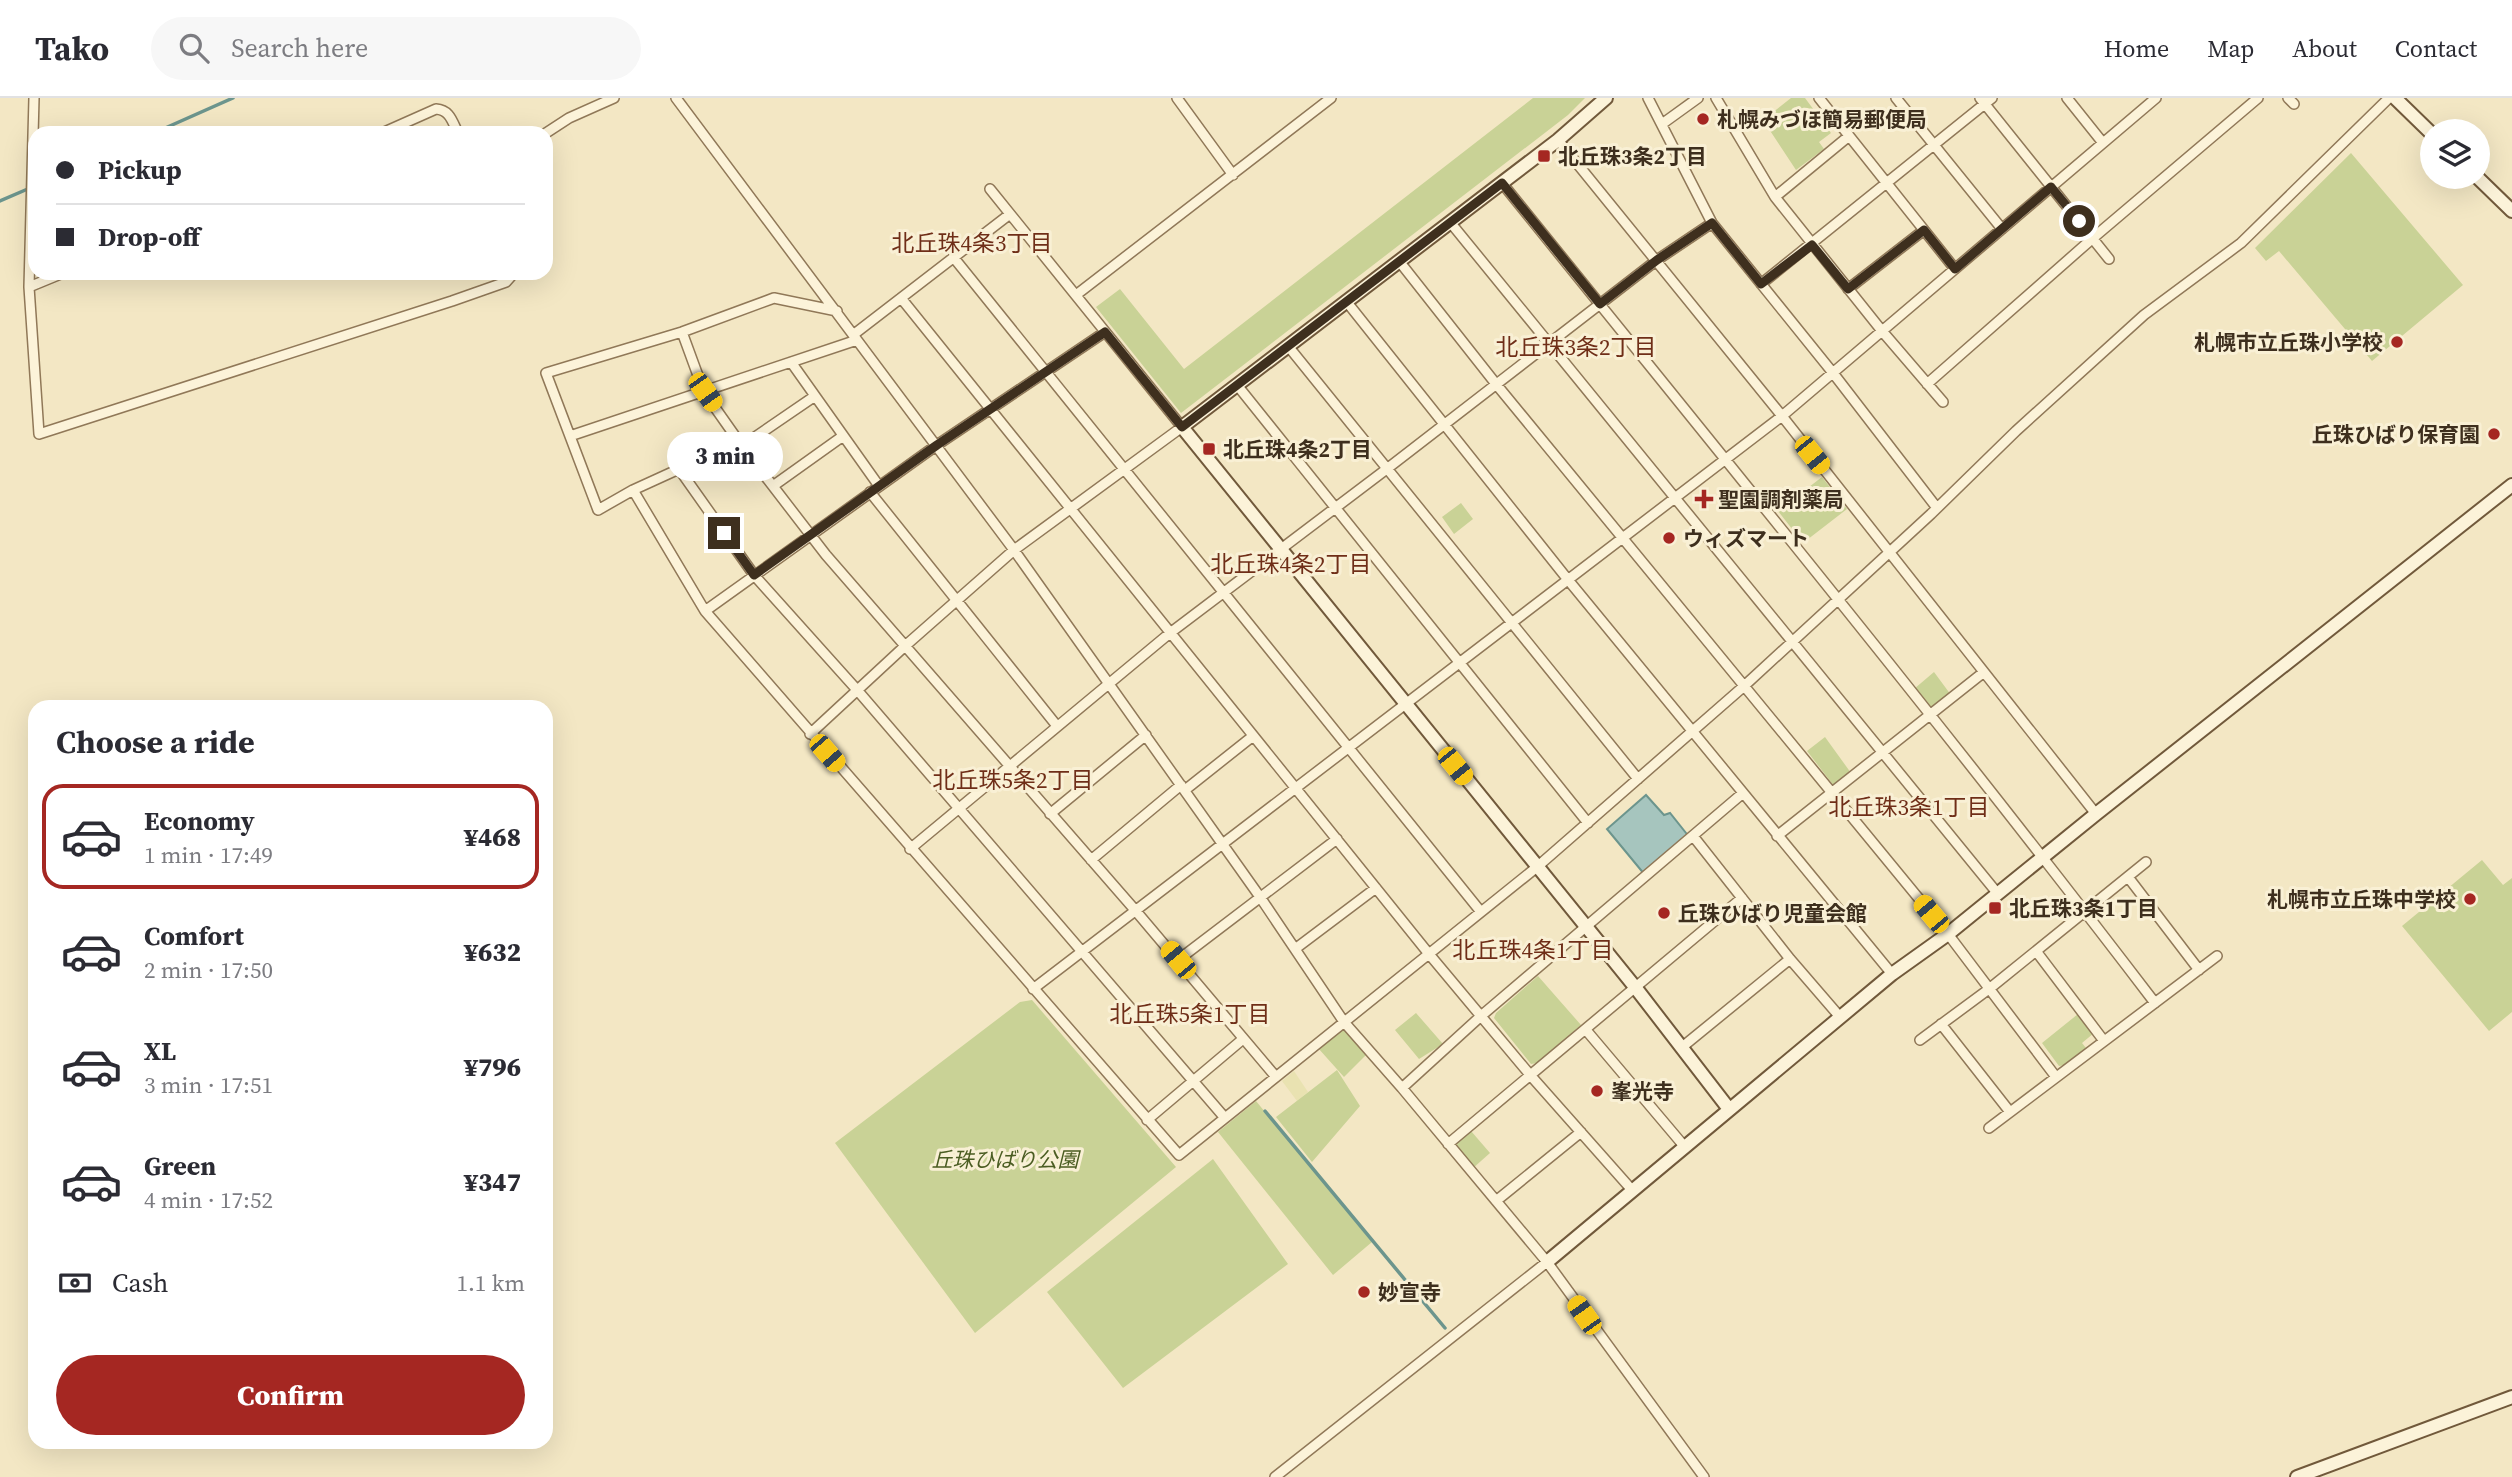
<!DOCTYPE html>
<meta charset="utf-8">
<style>
:root{--surface:#fff;--page:#f7f7f7;--text:#2b2b33;--muted:#7c7c81;--line:#e1e1e2;--accent:#a52722}
body{margin:0;font-family:"Source Serif 4","Noto Sans JP",serif;background:var(--page);color:var(--text);height:100vh;display:flex;flex-direction:column;font-size:26px;white-space:nowrap}
*{box-sizing:border-box;margin:0}
p{font-size:23px;color:var(--muted)}
.icon{flex:none;width:38px;height:38px;fill:none;stroke:currentColor;stroke-width:2;stroke-linecap:round;stroke-linejoin:round}
.map{position:relative;flex:1;overflow:hidden}
.details{position:absolute;left:28px;top:602px;width:525px;height:749px;display:flex;flex-direction:column;background:var(--surface);border-radius:21px;box-shadow:0 7px 28px #0002}
.details>*{flex:none}
.banner{position:absolute;left:28px;top:28px;width:525px;height:154px;border-radius:21px;box-shadow:0 7px 28px #0002;display:grid;align-content:center;height:154px;padding:0 28px;background:var(--surface)}
.controls{position:absolute;left:2420px;top:21px;display:grid;gap:14px}
.controls a{display:grid;place-items:center;width:70px;height:70px;border-radius:50%;background:var(--surface);box-shadow:0 7px 28px #0002;font-size:35px}
.end{position:absolute;width:32px;height:32px;margin:-16px;border:9px solid #3e2f1e;background:#fff;box-shadow:0 0 0 4px #fff}
.from{border-radius:50%}
.bubble{position:absolute;height:49px;border-radius:24px;background:var(--surface);box-shadow:0 7px 28px #0002;font-size:23px;font-weight:800;line-height:49px;text-align:center}
.car{position:absolute;width:21px;height:42px;margin:-21px -10px;border-radius:9px;box-shadow:0 0 5px 2px #0007;background:linear-gradient(#f5c518 24%,#345 0 40%,#f5c518 0 76%,#345 0 86%,#f5c518 0)}
.banner b{display:flex;align-items:center;gap:24px;height:66px;font-size:26px}
.banner b+b{border-top:2px solid var(--line)}
.banner i{width:18px;height:18px;background:var(--text)}
ul{padding:0;list-style:none}
li{display:flex;align-items:center;gap:21px;height:105px;margin:0 14px 10px;padding:0 14px;border:4px solid transparent;border-radius:21px}
li div{flex:1}
li b{display:block;font-size:26px}
li em{font-style:normal;font-weight:800}
li.on{border-color:var(--accent)}
li>.icon{width:63px;height:63px;stroke-width:1.5}
h2{padding:0 28px;font-size:32px;line-height:84px}
.pay{display:flex;align-items:center;gap:18px;height:77px;padding:0 28px;font-size:26px}
.pay p{margin-inline-start:auto}
.button{display:flex;gap:14px;margin-top:auto;padding:14px 28px}
.button a{flex:1;height:80px;border-radius:42px;background:var(--accent);color:#fff;font-size:28px;font-weight:800;line-height:80px;text-align:center}
header{display:flex;align-items:center;gap:42px;box-sizing:border-box;height:98px;padding:0 35px;background:var(--surface);border-bottom:2px solid var(--line)}
header strong{font-size:33px}
nav{display:flex;gap:38px;margin-inline-start:auto;font-size:24px}
.search{width:490px;height:63px;background:var(--page);display:flex;align-items:center;gap:18px;box-sizing:border-box;padding:0 24px;border-radius:38px;color:var(--muted);font-size:26px}
.map>svg:first-child{display:block}
.farmland{fill:#e9e2b1}
.green{fill:#c9d296}
.water{fill:#a6c5be;stroke:#6c958d;stroke-width:2}
.lines{fill:none;stroke-linecap:round;stroke-linejoin:round}
.stream{stroke:#6c958d;stroke-width:3.5}
.street-casing{stroke:#907858;stroke-width:12}
.secondary-casing{stroke:#71593b;stroke-width:16}
.street{stroke:#fcf3d9;stroke-width:9}
.secondary{stroke:#fcf3d9;stroke-width:12}
.route{stroke:#3e2f1e;stroke-width:9}
.poi-dot{fill:#a52722;stroke:#f9f0d5;stroke-width:2.5}
.labels{text-anchor:middle;dominant-baseline:central;stroke-width:6;stroke-linejoin:round;paint-order:stroke}
.poi-label{font-size:21px;font-weight:bold;fill:#3e2f1e;stroke:#f9f0d5;text-anchor:start}
.park-label{font-size:21px;font-style:italic;fill:#4b5d22;stroke:#f9f0d5}
.neighbourhood-label{font-size:23px;fill:#6f2e18;stroke:#f9f0d5}
</style>
<header>
<strong>Tako</strong>
<div class="search"><svg class="icon" aria-label="search" viewBox="0 0 24 24"><circle cx="10" cy="10" r="6"/><path d="M15 15l6 6"/></svg>Search here</div>
<nav><a>Home</a><a>Map</a><a>About</a><a>Contact</a></nav>
</header>
<div class="map">
<svg width="2512" height="1379" viewBox="0 0 2512 1379">
<rect width="100%" height="100%" fill="#f3e7c4"/>
<path class="farmland" d="M1294,973l14,21 -11,9 -15,-20z"/>
<path class="green" d="M1533,0h52l-17,17 -387,298 -85,-106 24,-18 64,80z
M1791,0h14l26,35 -12,9 5,7 -28,21 -33,-50z
M2351,55l112,132 -91,76 -93,-110 -13,10 -11,-13z
M1822,379l25,32 -44,34 -25,-32z
M1461,405l12,16 -19,15 -12,-17z
M1934,574l17,23 -20,16 -17,-22z
M1825,639l26,36 -17,13 -27,-35z
M2482,762l21,25 9,-7v134l-23,19 -87,-105z
M1538,878l43,49 -44,38 -6,1 -37,-46 2,-5z
M1032,902l144,167 -201,166 -140,-190 185,-141z
M1416,915l27,31 -24,15 -24,-29z
M2078,916l16,19 -12,10 4,5 -21,17 -6,1 -17,-23z
M1344,931l22,26 -22,22 -26,-29z
M1337,972l23,36 -48,56 -36,-45z
M1256,1003l116,141 -39,33 -115,-143z
M1471,1033l19,22 -18,16 -20,-24z
M1213,1061l75,105 -165,124 -76,-96z"/>
<path class="water" d="M1646,697l18,20 6,-2 20,25 -45,37 -38,-46z"/>
<g class="lines">
<path class="stream" d="M154,35l79,-35
M0,103l30,-13
M1265,1013l180,217"/>
<defs>
<path id="street" d="M676,0l338,452 246,347 84,125 58,66 145,174 157,215
M1177,0l56,77
M1648,0l64,125 121,150 104,135
M1716,0l59,99 107,134 61,71
M1819,0l136,171
M1896,0l106,131
M1980,0l129,161
M2067,0l36,45
M2288,0l6,6
M1662,26l36,-26
M382,35l54,-24c14,1 16,12 22,24
M546,35l23,-15 45,-20
M1558,42l224,276 314,398
M1502,85c219,272 441,542 653,820
M1775,99l74,-61
M1450,124l548,672
M954,160l527,654
M1399,163l97,123 452,550 108,143
M63,175l-34,14 10,147 413,-133 54,-19 8,-9
M1761,186l231,-186
M29,189l5,-189
M1848,191l76,-59
M1076,197l255,-197
M901,200l528,656 102,122 101,114
M1346,203l223,280 323,393
M682,234l22,60 38,54 84,109 309,355 141,167
M853,237l157,-121
M1288,248l350,433
M791,264l88,124
M1927,286l166,-146 165,-140
M1237,287l351,438
M815,298l-73,50 -63,23 -46,21 -35,20 -52,-137 136,-41 92,-34 63,13
M570,338l287,-96
M679,371l75,106 104,116 367,427
M773,388l70,-50
M633,392l72,121 474,544 358,-288 206,-180 188,-173 85,-83 128,-116 97,-72 148,-145
M870,394l187,234
M705,513l232,-166 168,-113
M810,636l95,-88 109,-96 168,-123 -192,-238
M1185,692l68,-54
M1050,716l96,-79
M1693,738l97,123 50,58
M1777,738l207,-164
M910,751l260,-216 218,-165 269,-208 55,-37
M1091,762l90,-75
M2128,779l71,93
M1295,851l81,-61
M2036,853l68,90
M1178,862l159,-121
M1033,891l749,-573 374,-318
M1941,926l69,88
M1586,932l98,116
M1920,942l69,-51 157,-127
M1681,950l109,-89
M1402,990l79,-72 262,-223
M1147,1022l96,-81
M1989,1030l228,-172
M1448,1046l294,-246
M1496,1103l85,-69
M1275,1379l272,-215"/>
<path id="secondary" d="M1606,0l-48,42 -376,287 453,560 94,122
M2395,0l37,36
M2477,79l35,34
M1547,1164l345,-288 56,-40 148,-120 416,-329
M2297,1379l215,-80"/>
</defs>
<use href="#street" class="street-casing"/>
<use href="#secondary" class="secondary-casing"/>
<use href="#street" class="street"/>
<use href="#secondary" class="secondary"/>
</g>
<g class="lines">
<path class="route" d="M724,435l30,42 183,-130 168,-113 77,95 320,-244 98,121 57,-44 55,-37 49,61 51,-39 36,44 76,-59 31,39 96,-82 28,34"/>
</g>
<g class="poi-dot">
<circle cx="1703" cy="21" r="7"/>
<rect x="1537" y="51" width="14" height="14" rx="3.5"/>
<circle cx="2397" cy="244" r="7"/>
<circle cx="2494" cy="336" r="7"/>
<rect x="1202" y="344" width="14" height="14" rx="3.5"/>
<path d="M1700.5 390.5h7v7h7v7h-7v7h-7v-7h-7v-7h7z"/>
<circle cx="1669" cy="440" r="7"/>
<circle cx="2470" cy="801" r="7"/>
<rect x="1988" y="803" width="14" height="14" rx="3.5"/>
<circle cx="1664" cy="815" r="7"/>
<circle cx="1597" cy="993" r="7"/>
<circle cx="1364" cy="1194" r="7"/>
</g>
<g class="labels">
<g class="poi-label">
<text x="1717" y="21">札幌みづほ簡易郵便局</text>
<text x="1558" y="58">北丘珠3条2丁目</text>
<text x="2383" y="244" text-anchor="end">札幌市立丘珠小学校</text>
<text x="2480" y="336" text-anchor="end">丘珠ひばり保育園</text>
<text x="1223" y="351">北丘珠4条2丁目</text>
<text x="1718" y="401">聖園調剤薬局</text>
<text x="1683" y="440">ウィズマート</text>
<text x="2456" y="801" text-anchor="end">札幌市立丘珠中学校</text>
<text x="2009" y="810">北丘珠3条1丁目</text>
<text x="1678" y="815">丘珠ひばり児童会館</text>
<text x="1611" y="993">峯光寺</text>
<text x="1378" y="1194">妙宣寺</text>
</g>
<g class="park-label">
<text x="1005" y="1061">丘珠ひばり公園</text>
</g>
<g class="neighbourhood-label">
<text x="972" y="145">北丘珠4条3丁目</text>
<text x="1576" y="249">北丘珠3条2丁目</text>
<text x="1291" y="466">北丘珠4条2丁目</text>
<text x="1013" y="682">北丘珠5条2丁目</text>
<text x="1909" y="709">北丘珠3条1丁目</text>
<text x="1533" y="852">北丘珠4条1丁目</text>
<text x="1190" y="916">北丘珠5条1丁目</text>
</g>
</g>
</svg>
<div class="controls">
<a><svg class="icon" aria-label="layers" viewBox="0 0 24 24"><path d="M12 4l9 5-9 5-9-5zM3 14l9 5 9-5"/></svg></a>
</div>
<i class="end from" style="left:2079px;top:123px"></i>
<i class="end" style="left:724px;top:435px"></i>
<div class="bubble" style="left:667px;top:334px;width:116px">3 min</div>
<i class="car" style="left:705px;top:294px;rotate:145deg"></i>
<i class="car" style="left:1812px;top:357px;rotate:141deg"></i>
<i class="car" style="left:827px;top:655px;rotate:139deg"></i>
<i class="car" style="left:1455px;top:668px;rotate:141deg"></i>
<i class="car" style="left:1931px;top:816px;rotate:320deg"></i>
<i class="car" style="left:1178px;top:862px;rotate:320deg"></i>
<i class="car" style="left:1584px;top:1217px;rotate:325deg"></i>
<div class="banner">
<b><i class="from"></i>Pickup</b>
<b><i></i>Drop-off</b>
</div>
<section class="details">
<h2>Choose a ride</h2>
<ul>
<li class="on"><svg class="icon" aria-label="car" viewBox="0 0 24 24"><path d="M5 17H2v-5l4-1 3-4h7l3 4 3 1v5h-3M9 17h6M6 11h13"/><circle cx="7" cy="17" r="2"/><circle cx="17" cy="17" r="2"/></svg><div><b>Economy</b><p>1 min · 17:49</p></div><em>¥468</em></li>
<li><svg class="icon" aria-label="car" viewBox="0 0 24 24"><path d="M5 17H2v-5l4-1 3-4h7l3 4 3 1v5h-3M9 17h6M6 11h13"/><circle cx="7" cy="17" r="2"/><circle cx="17" cy="17" r="2"/></svg><div><b>Comfort</b><p>2 min · 17:50</p></div><em>¥632</em></li>
<li><svg class="icon" aria-label="car" viewBox="0 0 24 24"><path d="M5 17H2v-5l4-1 3-4h7l3 4 3 1v5h-3M9 17h6M6 11h13"/><circle cx="7" cy="17" r="2"/><circle cx="17" cy="17" r="2"/></svg><div><b>XL</b><p>3 min · 17:51</p></div><em>¥796</em></li>
<li><svg class="icon" aria-label="car" viewBox="0 0 24 24"><path d="M5 17H2v-5l4-1 3-4h7l3 4 3 1v5h-3M9 17h6M6 11h13"/><circle cx="7" cy="17" r="2"/><circle cx="17" cy="17" r="2"/></svg><div><b>Green</b><p>4 min · 17:52</p></div><em>¥347</em></li>
</ul>
<div class="pay"><svg class="icon" aria-label="cash" viewBox="0 0 24 24"><path d="M3 7h18v10H3z"/><circle cx="12" cy="12" r="2"/></svg>Cash<p>1.1 km</p></div>
<div class="button"><a>Confirm</a></div>
</section>
</div>
